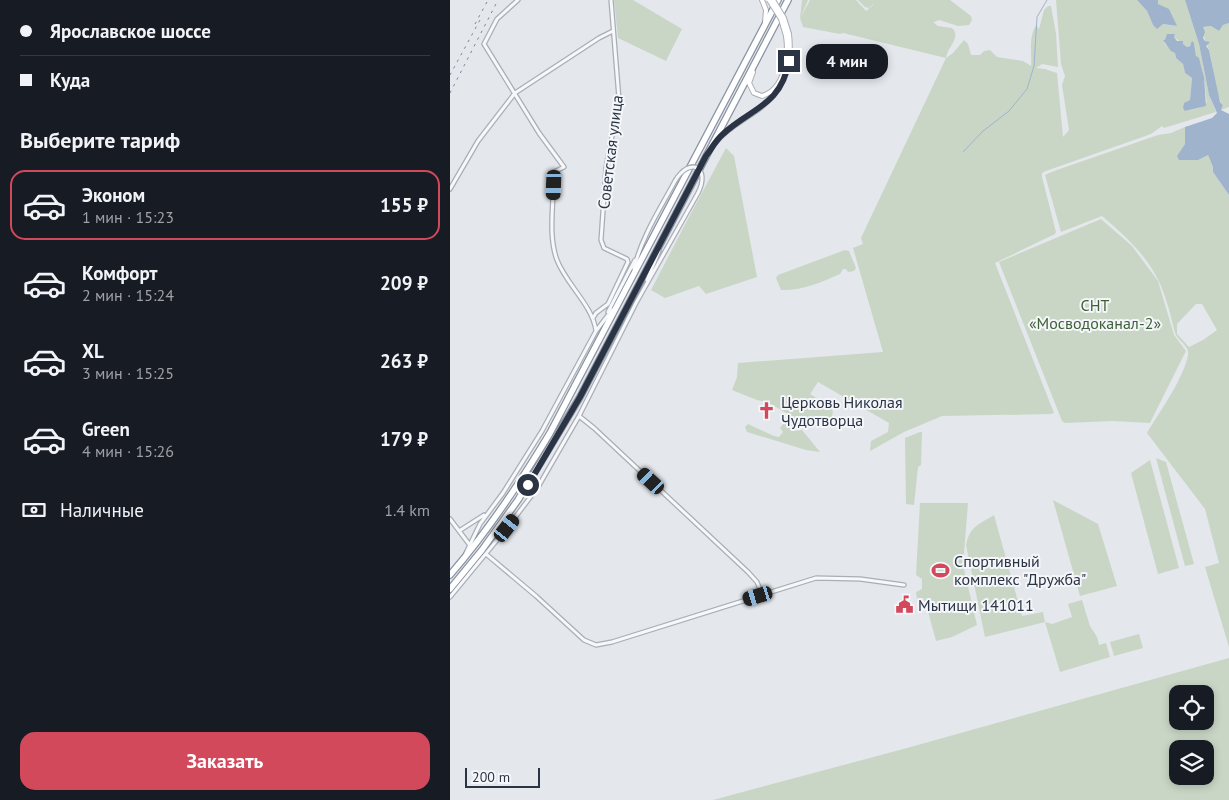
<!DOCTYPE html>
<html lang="ru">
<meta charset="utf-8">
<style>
:root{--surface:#171b24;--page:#20242c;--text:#f1f3f6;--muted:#9ea1a6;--line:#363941;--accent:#d1495b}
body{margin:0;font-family:"PT Sans",sans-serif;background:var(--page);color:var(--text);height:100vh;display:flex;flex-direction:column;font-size:19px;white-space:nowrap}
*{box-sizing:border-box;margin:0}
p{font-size:16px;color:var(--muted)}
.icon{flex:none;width:28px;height:28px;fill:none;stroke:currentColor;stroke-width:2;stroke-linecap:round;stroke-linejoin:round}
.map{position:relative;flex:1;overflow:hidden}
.sheet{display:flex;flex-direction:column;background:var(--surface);width:450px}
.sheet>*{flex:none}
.hud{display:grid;align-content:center;height:110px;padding:0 20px;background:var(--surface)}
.fabs{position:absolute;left:719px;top:685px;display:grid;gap:10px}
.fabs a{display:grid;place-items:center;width:45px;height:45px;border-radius:10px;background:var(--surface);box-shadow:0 2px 8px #0003;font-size:25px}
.scale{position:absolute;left:15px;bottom:12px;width:75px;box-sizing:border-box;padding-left:5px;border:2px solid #2b3445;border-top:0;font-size:14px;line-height:18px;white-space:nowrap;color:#2b3445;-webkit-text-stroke:4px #f4f6f9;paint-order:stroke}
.end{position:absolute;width:22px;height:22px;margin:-11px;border:6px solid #2b3445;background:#fff;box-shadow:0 0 0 2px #fff}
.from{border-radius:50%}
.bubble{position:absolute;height:35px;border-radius:15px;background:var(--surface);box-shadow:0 2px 8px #0003;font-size:16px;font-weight:800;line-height:35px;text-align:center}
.car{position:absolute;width:15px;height:30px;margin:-15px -8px;border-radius:6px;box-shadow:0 0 4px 1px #0007;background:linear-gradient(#222 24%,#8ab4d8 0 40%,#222 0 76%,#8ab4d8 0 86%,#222 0)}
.hud b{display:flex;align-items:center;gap:18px;height:48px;font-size:19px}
.hud b+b{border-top:1px solid var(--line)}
.hud i{width:12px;height:12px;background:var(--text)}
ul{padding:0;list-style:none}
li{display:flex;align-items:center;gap:15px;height:70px;margin:0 10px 8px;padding:0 10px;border:2px solid transparent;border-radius:15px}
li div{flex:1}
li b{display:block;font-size:19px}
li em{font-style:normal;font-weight:800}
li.current{border-color:var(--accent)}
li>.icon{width:45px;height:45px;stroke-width:1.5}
h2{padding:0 20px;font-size:22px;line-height:60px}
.pay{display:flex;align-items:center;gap:12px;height:55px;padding:0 20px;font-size:19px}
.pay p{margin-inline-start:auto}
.cta{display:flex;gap:10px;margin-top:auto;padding:10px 20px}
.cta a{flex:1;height:58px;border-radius:15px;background:var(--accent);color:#fff;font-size:20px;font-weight:800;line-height:58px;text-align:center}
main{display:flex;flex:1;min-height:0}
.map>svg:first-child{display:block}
.green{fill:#c9d6c5;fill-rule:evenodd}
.water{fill:#9fb4cc}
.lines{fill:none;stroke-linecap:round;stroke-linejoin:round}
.stream{stroke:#9fb4cc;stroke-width:1}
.tertiary-casing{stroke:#a9aeb7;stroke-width:5.5}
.secondary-casing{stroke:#a9aeb7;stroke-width:6}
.trunk-casing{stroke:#8b94a3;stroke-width:8}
.tertiary{stroke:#f7f8fa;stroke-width:3}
.secondary{stroke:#fff;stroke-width:4}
.trunk{stroke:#fff;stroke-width:5.5}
.rail{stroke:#7d8696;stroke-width:1;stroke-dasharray:2.5 5;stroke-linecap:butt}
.tertiary-bridge-casing{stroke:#a9aeb7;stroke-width:5.5;stroke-linecap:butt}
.secondary-bridge-casing{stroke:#a9aeb7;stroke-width:6;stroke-linecap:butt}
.tertiary-bridge{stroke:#f7f8fa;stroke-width:3}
.secondary-bridge{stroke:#fff;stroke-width:4}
.route{stroke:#2b3445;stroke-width:6}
.labels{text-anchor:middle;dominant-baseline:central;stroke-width:4;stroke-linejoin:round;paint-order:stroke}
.street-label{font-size:16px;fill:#2b3445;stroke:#f4f6f9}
.park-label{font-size:16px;fill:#3f6138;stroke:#f4f6f9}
.poi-label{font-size:16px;fill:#2b3445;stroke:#f4f6f9;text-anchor:start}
</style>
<main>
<section class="sheet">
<div class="hud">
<b><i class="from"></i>Ярославское шоссе</b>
<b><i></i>Куда</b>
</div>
<h2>Выберите тариф</h2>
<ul>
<li class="current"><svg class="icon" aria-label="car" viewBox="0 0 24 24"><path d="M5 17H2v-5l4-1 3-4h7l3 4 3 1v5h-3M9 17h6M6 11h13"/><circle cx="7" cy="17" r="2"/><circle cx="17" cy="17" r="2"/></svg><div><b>Эконом</b><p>1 мин · 15:23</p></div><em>155 ₽</em></li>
<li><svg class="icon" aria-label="car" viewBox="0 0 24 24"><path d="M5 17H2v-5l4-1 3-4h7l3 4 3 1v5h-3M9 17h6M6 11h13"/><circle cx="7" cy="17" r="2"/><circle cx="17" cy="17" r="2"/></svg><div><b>Комфорт</b><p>2 мин · 15:24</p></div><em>209 ₽</em></li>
<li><svg class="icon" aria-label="car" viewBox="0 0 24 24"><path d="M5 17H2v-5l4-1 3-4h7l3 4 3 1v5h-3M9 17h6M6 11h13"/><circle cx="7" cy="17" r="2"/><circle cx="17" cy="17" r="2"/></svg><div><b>XL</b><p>3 мин · 15:25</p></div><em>263 ₽</em></li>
<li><svg class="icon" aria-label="car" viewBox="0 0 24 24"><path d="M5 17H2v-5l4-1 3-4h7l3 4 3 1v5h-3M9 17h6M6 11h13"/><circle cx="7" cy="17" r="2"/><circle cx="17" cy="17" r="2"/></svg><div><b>Green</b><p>4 мин · 15:26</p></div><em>179 ₽</em></li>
</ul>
<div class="pay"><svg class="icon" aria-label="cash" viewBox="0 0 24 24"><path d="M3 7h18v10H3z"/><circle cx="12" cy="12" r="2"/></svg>Наличные<p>1.4 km</p></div>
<div class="cta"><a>Заказать</a></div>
</section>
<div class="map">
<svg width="779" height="800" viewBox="0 0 779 800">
<rect width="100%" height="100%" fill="#e4e7ec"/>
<path class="green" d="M164,0h19l49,29 -16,32 -48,-23z
M352,0h6l-7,17 9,-17h46l10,11 7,-6v-1l-4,4 -4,-1 -7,-7h92l21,16 1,4 -3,5 -11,1 -19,-6 -5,2v1l4,3 14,2c10,9 -5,19 -6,30l7,-5 11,-13 4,4 3,11h9l4,-4 6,-1 7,7 26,4 8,5c1,-14 -3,-27 5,-41l3,4 5,-19 4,-4h3l5,28 2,33 -16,-3 -6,4 9,1 12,4 6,64 6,-7 -7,-45 3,-9 -4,-12 -5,-64h81l10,11 6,14 10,-1 13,2 -18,-22v-3l-1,-1h28l14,44 10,51 7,17 -52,16 -2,-2 -11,8 -105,37 -4,2v4l14,55 -1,2 -60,29 59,150 -3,1 -109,2 -38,16 -34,19 1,-10 17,-9 1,-9 -71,-41 -8,12 23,14 -1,10h-10l-3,7 -26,-8 18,6 -4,5 -9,-3 -4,6 8,-1 18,22 -14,-2 -59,-18 -2,-5 3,-3 26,12 5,1 4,-5 -3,-4 10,-13 -23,-13 -10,-2 -25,-10 5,-13 1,-14 145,-11 -30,-104 10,-4 -2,-6 85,-180 -103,-25 -3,1 -37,-7 -3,-9zM725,34l-1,3 13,10 7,-4 2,13c8,6 9,35 11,46l-8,6 -14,3 5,-11 2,-22 -7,-5 -2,-9 -7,-6 -1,-5 -11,-10z
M779,23v84l-8,3 2,-5c-10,-13 -9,-40 -14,-55 -3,-8 -6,-14 -7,-23l9,-1 8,5 4,-6z
M735,127v17l-7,11h30l5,12v5l16,23v452l-24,-80 14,-4 -14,-54 -58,-76c13,-22 37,-55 41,-78 2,-9 -10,-14 -13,-22 -3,-11 -5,-22 -9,-33 -10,-36 -37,-61 -64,-84l-41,16 -16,-57 9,-4 104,-36 13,-2zM746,304h6l15,26 -14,10 -14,7 -12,-13v-10z
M276,148l8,8 23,121 -51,17 -7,-8 -34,12 -14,-8 39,-75z
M651,219l31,27 26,35 16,54 12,16 -36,72 -37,-2 -48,2 -3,-2 -63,-159z
M395,250l4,1 7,17 -2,3 -6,1 -2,-3h-3l-3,5c-18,8 -39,17 -59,16l-5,-12 2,-3z
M470,432h2l-1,33 -3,2 -4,38 -8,-1 -1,-66z
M706,458l10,4 28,102 -9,2z
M700,460l29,108 -21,6 -27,-101z
M603,500l45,24 19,62 -37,10z
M470,503h48l-5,62 14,60 -25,12 -16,4 -10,-37 -3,-6 -6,1 -1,-7 6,-3v-10l-6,-4z
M544,515l28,101 21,-4 2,10 7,2 20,-7 -4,-13 14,-4 8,26 7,11 2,8 7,-2 4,14 -50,15 -15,-50 -60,15 -19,-92c4,-19 12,-20 28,-30z
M689,634l4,14 -29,8 -4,-14z
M779,658v142h-516l194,-52zM728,694h27v27h-27zM728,749h27v27h-27z"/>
<path class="water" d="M687,0h21v4l11,5 8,17 -14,-2 -6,5 -4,-4 -6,-14z
M735,0h44v23l-6,2 -4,6 -8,-5 -8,1 2,5 -2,6 2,3 5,1 -4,4 3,4 11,52 3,3 -2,5 8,4v81l-16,-23v-5l-5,-12 -10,5h-19l-2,-4 8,-12v-17l27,-9 5,-5 -8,-18 -10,-51z
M717,34h8l-1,3 3,4h6v3l4,3 3,-1 2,-5 2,2 2,13 3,2 5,19 2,29 -21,5 -2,-3 1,-5 6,-3 2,-22 -7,-5 -2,-9 -7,-6 -1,-5 -4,-2 -8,-11h2z"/>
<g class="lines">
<path class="stream" d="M513,152l20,-21 26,-20 18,-22 7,-23 3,-49 10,-17"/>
<defs>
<path id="tertiary" d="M68,0l-21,19 -13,25 55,89 25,34 -10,5
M103,172c2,29 -6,61 4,88 9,24 36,46 39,71
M0,189l28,-48 37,-48 84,-55 14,-7
M184,269c7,-31 26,-60 41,-88
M197,280l12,-29
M158,312l27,-52
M143,318l3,-5 12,-9 20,-42 -1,-3 -23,-11 -3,-8 5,-72 13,-69 -8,-99
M129,416l15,12 154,144 9,10 5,12
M0,519l19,25
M9,531l25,-16
M16,553l14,-29 23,-31 39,-62 54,-100 16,-21
M36,554l50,42 48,44 12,5 16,-3 204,-64 44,1 44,6
M0,597l57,-69 31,-41 41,-71 57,-113 62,-110"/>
<path id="secondary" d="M312,0l4,10 -1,12
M303,72l-4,11 5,10 8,3c23,-7 27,-39 24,-60
M266,142c10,-13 24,-20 37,-29 28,-18 40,-46 36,-79"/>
<path id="trunk" d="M0,575c38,-44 70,-92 100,-142l228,-433
M0,589l32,-39 36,-50 62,-103 208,-397"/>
</defs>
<use href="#tertiary" class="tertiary-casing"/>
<use href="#secondary" class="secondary-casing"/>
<use href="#trunk" class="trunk-casing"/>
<use href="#tertiary" class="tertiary"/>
<use href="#secondary" class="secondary"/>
<use href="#trunk" class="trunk"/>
<path class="rail" d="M25,24l13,-24
M0,75l30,-55
M0,93l48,-93"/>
<defs>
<path id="tertiary-bridge" d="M225,181c15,-25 36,-14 23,12"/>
<path id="secondary-bridge" d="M319,0l12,19 5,17
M323,0l11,18 5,16"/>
</defs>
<use href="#tertiary-bridge" class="tertiary-bridge-casing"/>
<use href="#secondary-bridge" class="secondary-bridge-casing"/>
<use href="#tertiary-bridge" class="tertiary-bridge"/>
<use href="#secondary-bridge" class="secondary-bridge"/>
</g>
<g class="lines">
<path class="route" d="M78,485l52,-88 126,-241c6,-8 10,-16 17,-22 28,-26 58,-28 66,-73"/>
</g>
<defs>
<symbol id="church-bare" viewBox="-9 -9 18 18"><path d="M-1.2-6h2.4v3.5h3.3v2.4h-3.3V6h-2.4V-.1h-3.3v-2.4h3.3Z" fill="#d1495b" stroke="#f4f6f9" stroke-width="2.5" paint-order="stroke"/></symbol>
<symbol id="stadium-bare" viewBox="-9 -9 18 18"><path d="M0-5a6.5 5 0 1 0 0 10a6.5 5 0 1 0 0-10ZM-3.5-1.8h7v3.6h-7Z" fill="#d1495b" stroke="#f4f6f9" stroke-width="2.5" paint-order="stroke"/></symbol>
<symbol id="civic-bare" viewBox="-9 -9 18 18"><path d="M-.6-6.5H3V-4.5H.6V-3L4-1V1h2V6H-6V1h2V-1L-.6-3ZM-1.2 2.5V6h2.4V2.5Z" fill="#d1495b" stroke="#f4f6f9" stroke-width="2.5" paint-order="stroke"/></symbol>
</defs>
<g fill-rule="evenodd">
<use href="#church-bare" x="304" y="398" width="25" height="25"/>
<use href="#stadium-bare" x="478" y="558" width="25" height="25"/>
<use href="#civic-bare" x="442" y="592" width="25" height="25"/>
</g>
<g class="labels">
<g class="street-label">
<text transform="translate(160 152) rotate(-83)">Советская улица</text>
</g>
<g class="park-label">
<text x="645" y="305">СНТ<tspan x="645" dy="18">«Мосводоканал-2»</tspan></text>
</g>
<g class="poi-label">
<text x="331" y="402">Церковь Николая<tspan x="331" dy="18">Чудотворца</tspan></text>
<text x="504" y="561">Спортивный<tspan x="504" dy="18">комплекс "Дружба"</tspan></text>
<text x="468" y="605">Мытищи 141011</text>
</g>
</g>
</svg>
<div class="fabs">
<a><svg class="icon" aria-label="locate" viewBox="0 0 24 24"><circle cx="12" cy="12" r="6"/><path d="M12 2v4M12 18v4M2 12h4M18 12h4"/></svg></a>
<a><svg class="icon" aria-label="layers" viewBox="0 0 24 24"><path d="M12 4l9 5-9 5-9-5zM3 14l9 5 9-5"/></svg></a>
</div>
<div class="scale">200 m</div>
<i class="end from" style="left:78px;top:485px"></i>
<i class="end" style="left:339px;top:61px"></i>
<div class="bubble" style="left:356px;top:44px;width:82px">4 мин</div>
<i class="car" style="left:104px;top:185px;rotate:182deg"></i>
<i class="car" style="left:201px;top:481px;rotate:313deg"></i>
<i class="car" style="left:57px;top:528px;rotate:38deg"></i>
<i class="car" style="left:308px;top:596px;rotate:253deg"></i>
</div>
</main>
